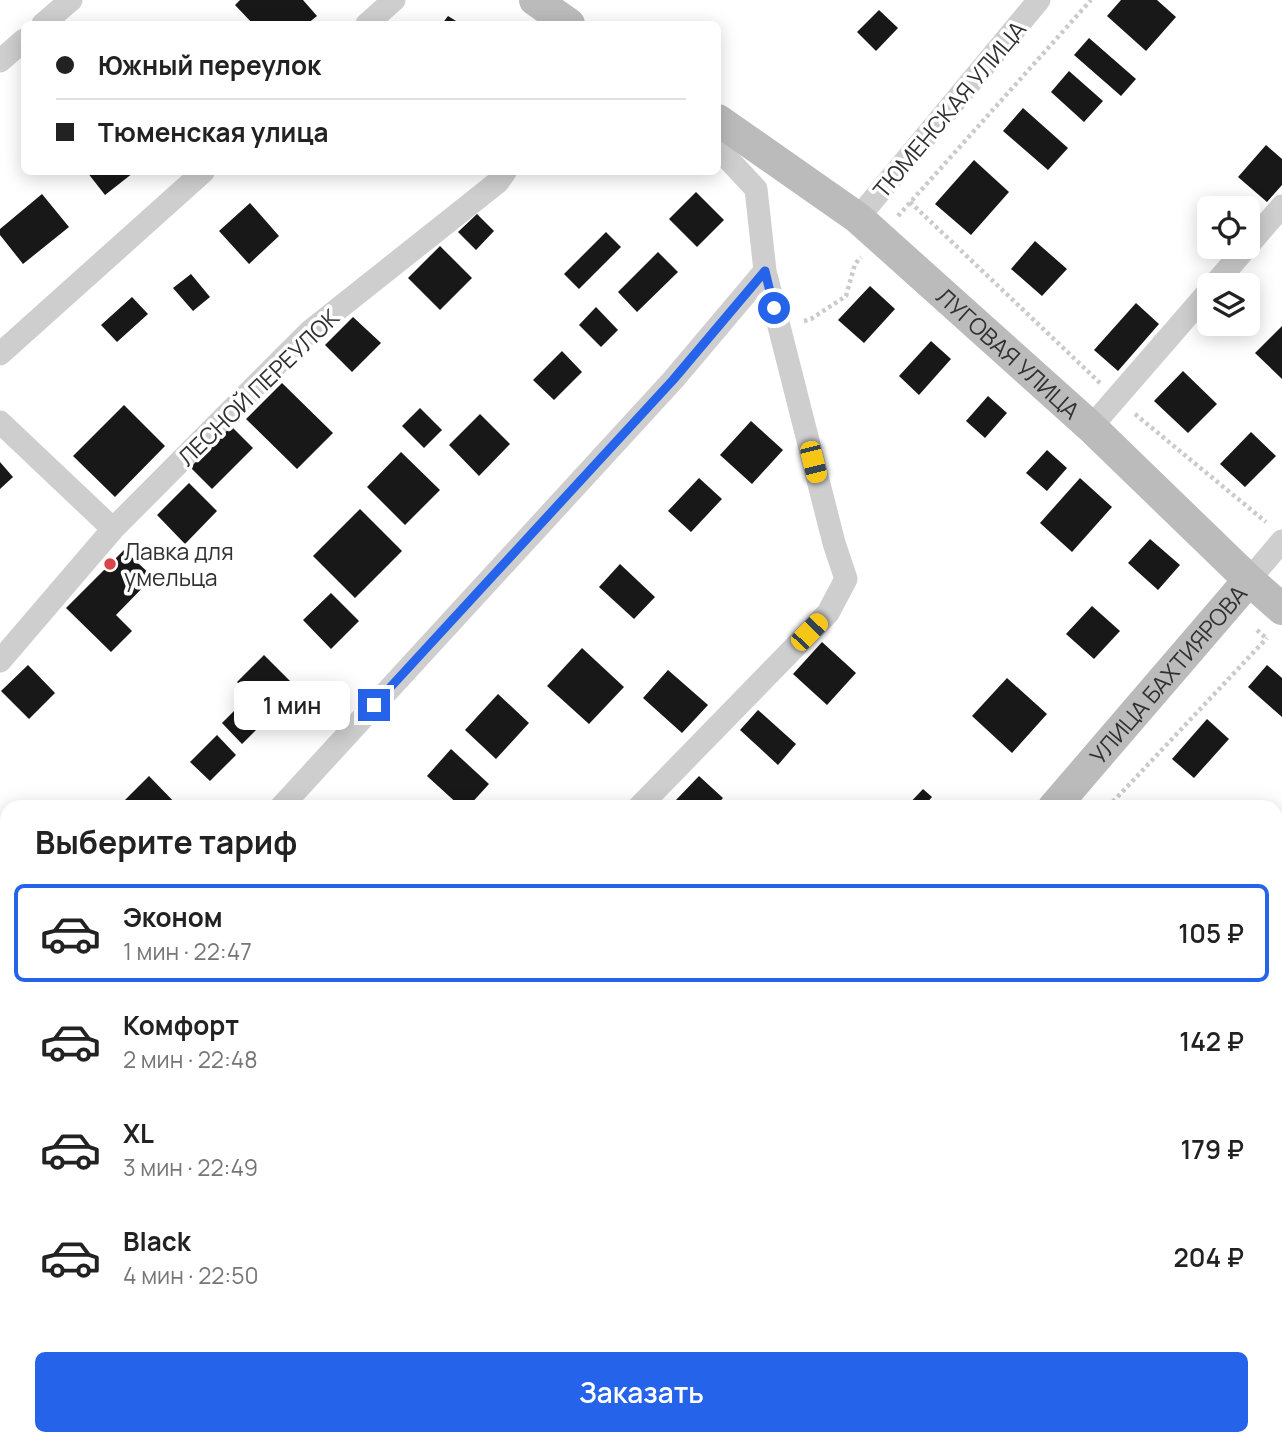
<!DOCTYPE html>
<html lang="ru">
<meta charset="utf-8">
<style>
:root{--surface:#fff;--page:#f6f6f6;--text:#222;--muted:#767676;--line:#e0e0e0;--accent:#2563eb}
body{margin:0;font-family:Manrope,sans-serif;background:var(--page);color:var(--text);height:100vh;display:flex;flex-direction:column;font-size:26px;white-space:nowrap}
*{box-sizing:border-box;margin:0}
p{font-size:23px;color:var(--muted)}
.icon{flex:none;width:38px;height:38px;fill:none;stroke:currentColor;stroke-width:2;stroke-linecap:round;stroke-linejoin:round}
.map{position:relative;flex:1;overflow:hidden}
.panel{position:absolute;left:0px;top:800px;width:1283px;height:646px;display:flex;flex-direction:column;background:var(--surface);border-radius:21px 21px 0 0;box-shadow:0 4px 18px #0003}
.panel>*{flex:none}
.top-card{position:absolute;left:21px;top:21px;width:700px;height:154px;border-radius:10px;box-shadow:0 4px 18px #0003;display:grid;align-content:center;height:154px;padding:0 35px;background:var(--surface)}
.fabs{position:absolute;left:1197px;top:196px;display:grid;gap:14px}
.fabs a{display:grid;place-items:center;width:63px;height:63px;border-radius:10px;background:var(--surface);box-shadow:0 4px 18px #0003;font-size:35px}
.end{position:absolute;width:32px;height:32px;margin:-16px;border:9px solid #2563eb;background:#fff;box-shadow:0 0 0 4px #fff}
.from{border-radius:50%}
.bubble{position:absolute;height:49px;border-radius:10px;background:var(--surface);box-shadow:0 4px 18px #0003;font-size:23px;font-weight:600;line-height:49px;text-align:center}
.car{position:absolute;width:21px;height:42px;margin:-21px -10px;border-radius:9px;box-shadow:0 0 5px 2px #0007;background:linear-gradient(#f5c518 24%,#345 0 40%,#f5c518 0 76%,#345 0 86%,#f5c518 0)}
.top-card b{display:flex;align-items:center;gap:24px;height:66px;font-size:26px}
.top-card b+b{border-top:2px solid var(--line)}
.top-card i{width:18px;height:18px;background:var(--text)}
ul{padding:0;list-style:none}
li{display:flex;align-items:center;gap:21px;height:98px;margin:0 14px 10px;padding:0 21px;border:4px solid transparent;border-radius:10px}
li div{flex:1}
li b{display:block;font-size:26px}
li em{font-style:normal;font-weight:600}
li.active{border-color:var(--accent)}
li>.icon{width:63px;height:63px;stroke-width:1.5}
h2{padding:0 35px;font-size:32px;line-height:84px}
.primary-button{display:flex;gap:14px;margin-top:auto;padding:14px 35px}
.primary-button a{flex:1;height:80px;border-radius:10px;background:var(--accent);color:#fff;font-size:28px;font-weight:600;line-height:80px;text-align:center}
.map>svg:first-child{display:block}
.building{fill:#181818}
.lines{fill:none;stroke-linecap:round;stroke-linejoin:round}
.path{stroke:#cbcbcb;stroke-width:4.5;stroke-dasharray:3.5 3.5;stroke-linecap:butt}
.service{stroke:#cecece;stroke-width:10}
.minor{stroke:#cecece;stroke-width:23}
.secondary{stroke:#bbb;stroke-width:32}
.route{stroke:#2563eb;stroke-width:9}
.poi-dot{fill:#d8444a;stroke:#fff;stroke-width:2.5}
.labels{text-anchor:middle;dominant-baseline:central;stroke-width:7;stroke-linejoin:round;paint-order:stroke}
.street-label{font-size:23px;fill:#313131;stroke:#fff}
.poi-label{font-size:23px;fill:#313131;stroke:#fff;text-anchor:start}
</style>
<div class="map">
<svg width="1282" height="1444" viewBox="0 0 1282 1444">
<rect width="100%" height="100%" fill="#fff"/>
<path class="building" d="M240,0h63l14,16 -10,8h-54l-18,-19z
M1121,0h36l19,17 -30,34 -39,-35z
M879,10l19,18 -22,23 -19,-19z
M448,16l13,8h-19z
M1089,38l47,41 -15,17 -47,-41z
M1069,71l34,30 -19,21 -33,-30z
M1023,108l45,40 -20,22 -45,-39z
M1266,145l16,14v26l-15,17 -29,-25z
M974,160l35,32 -38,43 -36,-31z
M87,172h45l1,1 -28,22z
M696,192l28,28 -27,27 -28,-28z
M42,194l27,33 -46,37 -23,-29v-6z
M250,203l29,33 -30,28 -30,-33z
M477,214l17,17 -18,19 -18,-18z
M606,232l15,15 -42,42 -15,-15z
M1035,241l32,28 -25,27 -31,-27z
M440,246l32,32 -32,32 -32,-32z
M658,252l20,20 -41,40 -19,-20z
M191,274l19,23 -17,14 -20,-23z
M870,286l25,23 -31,34 -26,-23z
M132,297l16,17 -31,28 -16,-17z
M1136,303l23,21 -41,47 -24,-21z
M596,307l22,23 -17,17 -22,-22z
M353,317l28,26 -29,29 -27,-27z
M1282,326v53l-27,-26z
M931,341l20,18 -32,36 -20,-19z
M562,351l20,21 -28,28 -21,-20z
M1183,371l34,33 -29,29 -34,-32z
M282,383l51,50 -36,36 -51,-50z
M988,396l19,17 -22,25 -19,-17z
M124,405l41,41 -50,51 -42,-41z
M420,408l22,22 -18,18 -22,-22z
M480,414l30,30 -31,32 -30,-31z
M751,421l32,29 -31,34 -32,-29z
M230,425l23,23 -41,41 -23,-23z
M1251,432l25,24 -31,31 -25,-23z
M1047,450l20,18 -20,23 -21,-18z
M401,452l39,38 -35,35 -38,-38z
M0,462l13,15 -13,12z
M699,478l23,21 -31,33 -23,-21z
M1080,478l32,29 -40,45 -32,-29z
M189,483l28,28 -32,33 -28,-29z
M360,509l42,42 -47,47 -42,-42z
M1150,539l30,26 -22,25 -30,-27z
M124,550l29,27 -37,38 16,16 -21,21 -45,-44z
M620,564l35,33 -21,22 -35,-32z
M331,593l28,28 -28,28 -28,-29z
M1092,606l28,25 -26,28 -28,-25z
M822,642l34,31 -29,32 -34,-31z
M582,648l42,39 -35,37 -42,-38z
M264,655l32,32 -27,28 -32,-33z
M28,665l27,28 -26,26 -28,-28z
M1267,665l15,13v39l-34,-30z
M668,670l40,35 -26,28 -39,-35z
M1007,678l40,36 -35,39 -40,-37z
M498,694l31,29 -33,36 -31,-29z
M238,707l20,21 -16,16 -20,-21z
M758,710l38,34 -18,21 -38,-35z
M1207,719l22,20 -35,39 -22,-19z
M217,735l19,20 -26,26 -20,-19z
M451,749l38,35 -21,23h-7l-34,-31z
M149,776l30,31h-54l-3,-4z
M699,776l24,22 -8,9h-32l-7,-7z
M923,789l9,8 -7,8 2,2h-21z
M1282,898v70l-2,1 -4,-5v-61z
M0,959l7,7v23l-7,8z
M0,1267l7,7v44l-6,6z
M1276,1375l6,2 -5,23h-1z
M145,1438h26l5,6h-37z
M673,1438h37l-5,6h-26z
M901,1438h9l15,6h-26z
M1112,1438h154l-2,6h-154z"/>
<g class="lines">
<path class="path" d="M910,202l190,181
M898,216l193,-216
M804,321l7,-2 35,-23 9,-32 6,-7
M1135,414l131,108
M1257,630l10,9
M1108,807l159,-169
M545,1444l6,-6"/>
<path class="service" d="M789,1444l5,-6"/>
<path class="minor" d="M43,24l28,-24
M367,24l27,-24
M0,61l24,-21
M858,218l181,-218
M1214,285l68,-79
M0,354l203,-182
M0,422l113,107
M1091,427l118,-136
M1249,580l33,-39
M0,661l113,-132 196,-197 189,-150 7,-10
M281,807l392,-427 92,-109 -9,-82 -27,-29 -11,-27
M639,807l189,-194 18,-34 -12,-36 -69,-272
M0,1112l7,-8
M1276,1120l6,-7
M0,1200l7,6
M1276,1238l6,9
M238,1438l6,6"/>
<g class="secondary">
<path d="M535,0l34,24"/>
<path id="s1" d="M718,120l140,98 233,209 158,153 33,29"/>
<path id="s2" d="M1054,807l195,-227"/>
<path d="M472,1444l6,-6"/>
</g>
</g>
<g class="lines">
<path class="route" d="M374,705l299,-325 92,-109 9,37"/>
</g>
<circle class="poi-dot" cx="110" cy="564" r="7"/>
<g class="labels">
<g class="street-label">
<text transform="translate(949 109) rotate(-50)">ТЮМЕНСКАЯ УЛИЦА</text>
<text stroke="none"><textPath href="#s1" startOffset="373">ЛУГОВАЯ УЛИЦА</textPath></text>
<text transform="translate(258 387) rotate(-44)">ЛЕСНОЙ ПЕРЕУЛОК</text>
<text stroke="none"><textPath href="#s2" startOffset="175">УЛИЦА БАХТИЯРОВА</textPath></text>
</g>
<g class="poi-label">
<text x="124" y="551">Лавка для<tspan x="124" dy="26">умельца</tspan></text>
</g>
</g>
</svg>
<div class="fabs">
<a><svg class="icon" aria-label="locate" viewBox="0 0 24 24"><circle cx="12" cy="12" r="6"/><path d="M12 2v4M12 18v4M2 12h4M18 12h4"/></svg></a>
<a><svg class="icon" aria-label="layers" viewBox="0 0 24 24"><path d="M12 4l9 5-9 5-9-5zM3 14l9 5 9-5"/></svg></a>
</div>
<i class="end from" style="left:774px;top:308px"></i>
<i class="end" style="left:374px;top:705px"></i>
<div class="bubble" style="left:234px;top:681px;width:116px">1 мин</div>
<i class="car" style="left:813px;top:462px;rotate:166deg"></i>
<i class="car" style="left:809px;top:632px;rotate:44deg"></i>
<div class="top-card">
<b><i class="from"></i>Южный переулок</b>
<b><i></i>Тюменская улица</b>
</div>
<section class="panel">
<h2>Выберите тариф</h2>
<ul>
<li class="active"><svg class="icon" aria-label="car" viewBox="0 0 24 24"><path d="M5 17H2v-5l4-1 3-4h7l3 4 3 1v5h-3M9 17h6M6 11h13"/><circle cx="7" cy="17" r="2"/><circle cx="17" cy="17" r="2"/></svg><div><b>Эконом</b><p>1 мин · 22:47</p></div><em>105 ₽</em></li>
<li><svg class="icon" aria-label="car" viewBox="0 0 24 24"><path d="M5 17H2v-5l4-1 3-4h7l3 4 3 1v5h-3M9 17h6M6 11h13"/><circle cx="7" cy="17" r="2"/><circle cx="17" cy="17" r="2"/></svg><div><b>Комфорт</b><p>2 мин · 22:48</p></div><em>142 ₽</em></li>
<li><svg class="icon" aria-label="car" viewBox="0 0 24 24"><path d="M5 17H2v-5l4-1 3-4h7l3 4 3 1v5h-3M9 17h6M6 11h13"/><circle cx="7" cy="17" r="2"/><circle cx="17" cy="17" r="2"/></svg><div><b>XL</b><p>3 мин · 22:49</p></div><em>179 ₽</em></li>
<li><svg class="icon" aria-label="car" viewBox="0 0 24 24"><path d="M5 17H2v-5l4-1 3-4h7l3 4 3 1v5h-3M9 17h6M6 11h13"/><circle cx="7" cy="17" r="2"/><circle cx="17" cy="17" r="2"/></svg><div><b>Black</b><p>4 мин · 22:50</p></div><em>204 ₽</em></li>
</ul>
<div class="primary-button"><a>Заказать</a></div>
</section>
</div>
